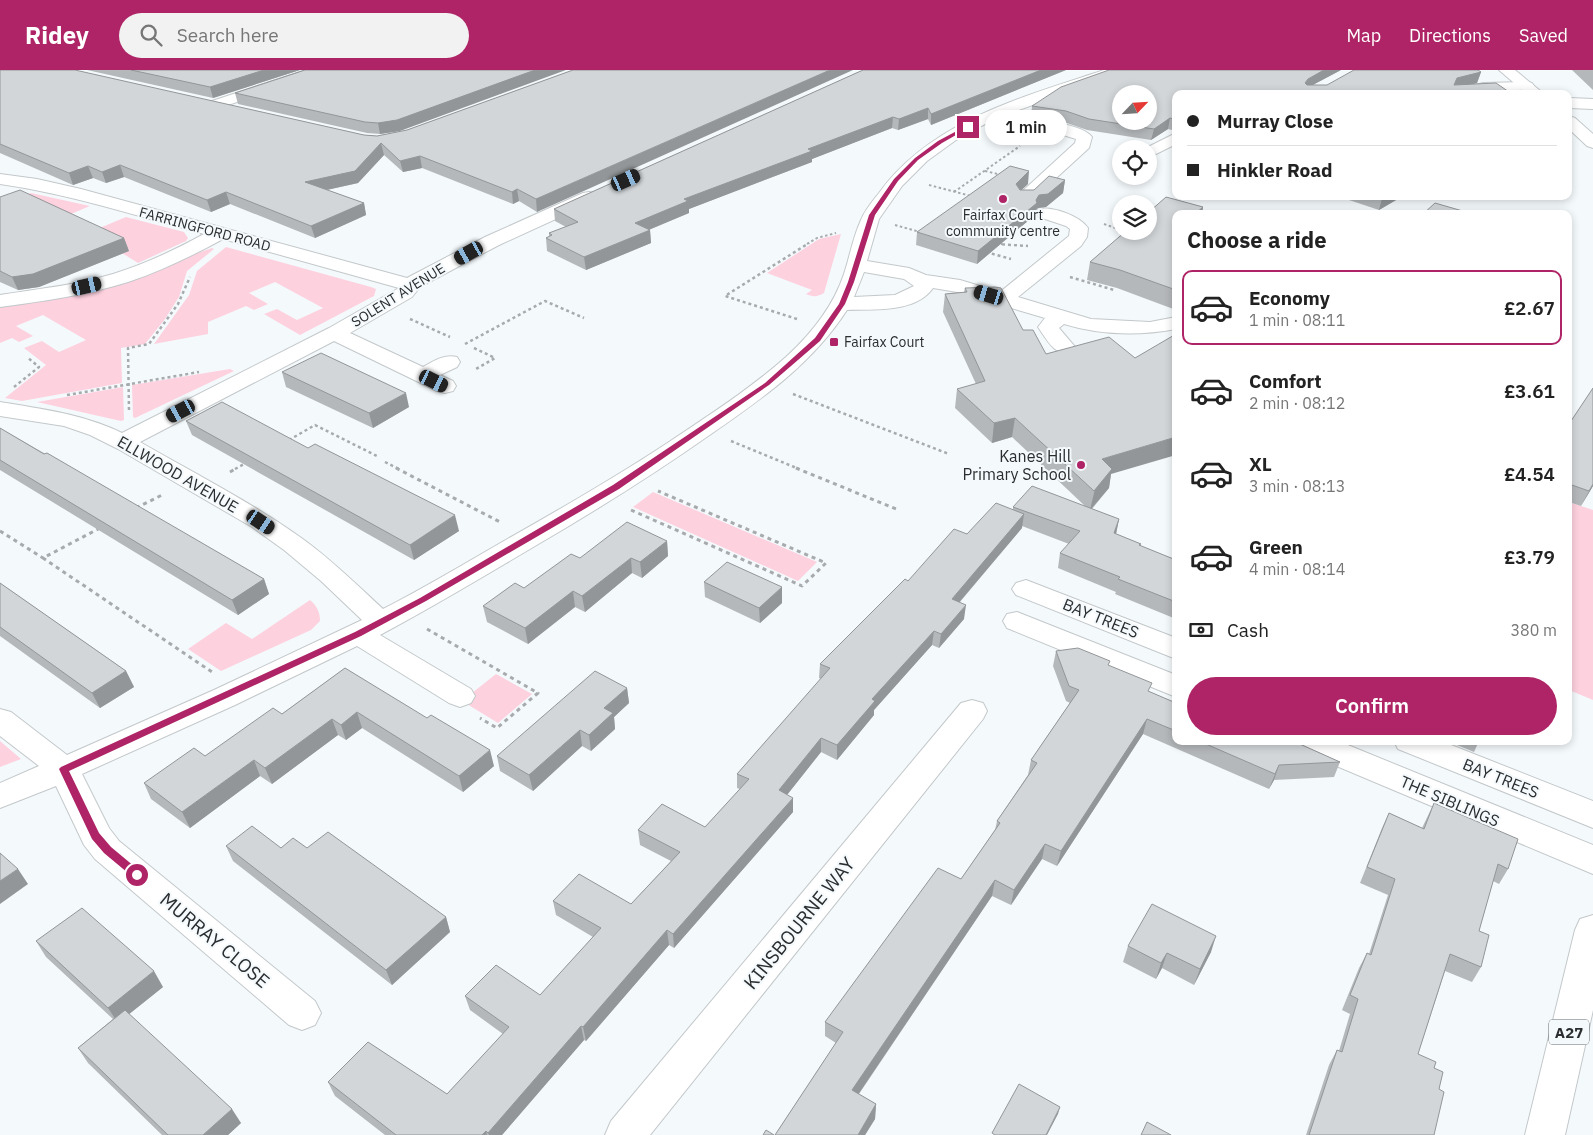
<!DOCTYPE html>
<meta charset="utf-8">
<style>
:root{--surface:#fff;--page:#f2f2f2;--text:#222;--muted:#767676;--line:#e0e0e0;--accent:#ae2466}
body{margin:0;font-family:"IBM Plex Sans",sans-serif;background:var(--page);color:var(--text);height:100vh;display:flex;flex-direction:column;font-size:19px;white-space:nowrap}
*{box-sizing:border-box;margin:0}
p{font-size:16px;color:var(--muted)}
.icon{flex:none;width:28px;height:28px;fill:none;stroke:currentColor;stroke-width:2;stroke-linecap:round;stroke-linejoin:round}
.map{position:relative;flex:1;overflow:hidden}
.panel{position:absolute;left:1172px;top:140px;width:400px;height:535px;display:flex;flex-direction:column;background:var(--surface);border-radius:10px;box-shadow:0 2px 8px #0003}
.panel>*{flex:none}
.top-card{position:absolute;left:1172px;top:20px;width:400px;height:110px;border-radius:10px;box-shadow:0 2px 8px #0003;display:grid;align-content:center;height:110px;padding:0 15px;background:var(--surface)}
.needle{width:32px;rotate:65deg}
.controls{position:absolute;left:1112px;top:15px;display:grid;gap:10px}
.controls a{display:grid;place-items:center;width:45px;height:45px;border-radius:50%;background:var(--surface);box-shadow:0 2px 8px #0003;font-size:25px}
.end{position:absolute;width:22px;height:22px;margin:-11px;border:6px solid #ae2466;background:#fff;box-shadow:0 0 0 2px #fff}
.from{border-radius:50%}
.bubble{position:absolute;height:35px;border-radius:18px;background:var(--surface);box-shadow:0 2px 8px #0003;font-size:16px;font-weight:600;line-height:35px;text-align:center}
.car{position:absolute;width:15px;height:30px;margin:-15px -8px;border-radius:6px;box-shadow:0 0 4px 1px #0007;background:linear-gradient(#222 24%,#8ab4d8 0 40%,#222 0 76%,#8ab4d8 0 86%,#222 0)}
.top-card b{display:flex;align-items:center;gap:18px;height:48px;font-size:19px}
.top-card b+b{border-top:1px solid var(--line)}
.top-card i{width:12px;height:12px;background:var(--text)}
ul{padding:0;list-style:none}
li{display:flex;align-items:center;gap:15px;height:75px;margin:0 10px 8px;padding:0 5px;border:2px solid transparent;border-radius:10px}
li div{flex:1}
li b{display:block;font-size:19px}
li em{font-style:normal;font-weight:600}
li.selected{border-color:var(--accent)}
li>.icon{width:45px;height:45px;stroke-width:1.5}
h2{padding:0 15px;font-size:22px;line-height:60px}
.pay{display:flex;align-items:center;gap:12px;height:55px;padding:0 15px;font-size:19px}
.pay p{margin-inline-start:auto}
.action{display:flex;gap:10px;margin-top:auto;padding:10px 15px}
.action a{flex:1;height:58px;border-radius:30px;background:var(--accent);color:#fff;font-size:20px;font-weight:600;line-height:58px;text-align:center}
header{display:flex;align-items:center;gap:30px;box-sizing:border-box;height:70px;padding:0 25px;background:var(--accent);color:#fff}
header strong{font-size:24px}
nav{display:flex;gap:28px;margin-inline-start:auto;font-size:18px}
.search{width:350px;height:45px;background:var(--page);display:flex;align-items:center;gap:12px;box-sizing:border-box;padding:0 18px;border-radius:28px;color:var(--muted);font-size:19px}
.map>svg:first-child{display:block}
.green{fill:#fed1df}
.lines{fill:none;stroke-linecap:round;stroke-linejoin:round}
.minor-casing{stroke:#c3c8ca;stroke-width:2}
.major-casing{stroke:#c3c8ca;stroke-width:2}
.path-far2{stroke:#a7abad;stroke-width:2;stroke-dasharray:2.5 2.5;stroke-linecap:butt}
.path-far1{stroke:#a7abad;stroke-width:2.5;stroke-dasharray:3 3;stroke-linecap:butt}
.path{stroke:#a7abad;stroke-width:3;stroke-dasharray:4 4;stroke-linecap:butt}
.minor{fill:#fff;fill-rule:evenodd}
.major{fill:#fff;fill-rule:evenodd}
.wall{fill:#b5b8bb}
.shaded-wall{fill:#939698}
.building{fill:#d2d6d9;stroke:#939698;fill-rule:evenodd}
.route{fill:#ae2466}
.poi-dot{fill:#ae2466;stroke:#f4f9fc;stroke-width:2}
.labels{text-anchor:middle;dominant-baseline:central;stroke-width:4;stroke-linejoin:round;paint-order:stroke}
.far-poi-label{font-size:14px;fill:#2b2d2e;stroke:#f4f9fc}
.far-street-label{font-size:14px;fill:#2b2d2e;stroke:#f4f9fc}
.shield{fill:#f4f9fc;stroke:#676a6c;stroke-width:1}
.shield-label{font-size:15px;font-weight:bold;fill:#2b2d2e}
.poi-label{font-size:16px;fill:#2b2d2e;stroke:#f4f9fc;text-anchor:end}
.street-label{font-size:16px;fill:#2b2d2e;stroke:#f4f9fc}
.near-street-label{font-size:19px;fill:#2b2d2e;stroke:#f4f9fc}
</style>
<header>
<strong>Ridey</strong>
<div class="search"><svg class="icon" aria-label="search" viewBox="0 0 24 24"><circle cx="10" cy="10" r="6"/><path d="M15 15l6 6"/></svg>Search here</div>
<nav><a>Map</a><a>Directions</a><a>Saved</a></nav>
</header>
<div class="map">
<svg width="1593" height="1065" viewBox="0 0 1593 1065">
<rect width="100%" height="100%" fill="#f4f9fc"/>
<path class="green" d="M31,123l59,13 -31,13 -43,-20z
M126,147l58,15 4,6 -2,3 -48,22 -16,-10 8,-3 -40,-18z
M841,164l-17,59c-7,4 -11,4 -18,1l6,-4 -45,-17 52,-34z
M226,177l145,40 5,2 -2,7 -74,39 -36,-21 13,-5 20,11 26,-12 -48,-26 -26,11 19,11 -14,6 -8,-4 -38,16v12l-54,10 35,-49 8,-24z
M212,178l2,1 -27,22 -8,26 -14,22 -20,25 -24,4 1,35 -100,18 -17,-3 41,-33 -22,-17 18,-7 17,11 27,-12 -43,-25 -27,11 17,10 -14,6 -7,-4 -12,5v-38l189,-49z
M230,299l4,2 -99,47 -2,-1 -1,-32z
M123,317l1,33 -3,1 -84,-19z
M653,422l164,70 -19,19 -165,-74z
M1569,432l24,8v190l-24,-10z
M310,530c7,6 10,12 10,21l-9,9 -90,41 -33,-22 38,-26 26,16z
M496,604l36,20 -34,29 -36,-22z
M0,671l21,18 -21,8z"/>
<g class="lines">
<defs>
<path id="minor" d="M306,0h21l-2,3 -106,35h-10l-3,-3 3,-3z
M1104,0h21l-2,3 -121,43c19,2 80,6 90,21l-3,11 -58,53 -6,1 -6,-1 -3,-4 59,-54 1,-4 -26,-8 -65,-7 -29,16 -29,21 -25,25 -23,33 -12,42 42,7 17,7 34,5 40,12 69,-56 1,-7 -4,-3 -27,-9 -3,-4 3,-4c14,-3 41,7 49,19l-1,9 -6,9 -63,51 73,22 59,3 26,-5v12c-37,7 -76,6 -112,-5l-5,4 17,20 -3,5c-18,4 -26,-13 -35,-26l7,-9 -88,-26 -24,-4c-17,25 -59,21 -86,22 -34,53 -84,88 -136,124 -57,40 -116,77 -176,112 -51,30 -102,61 -155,89l91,54 4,7 -4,7 -11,4 -11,-4 -92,-57 -122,59 -153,69 27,54 10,13 196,160 6,12 -6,12 -13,5 -13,-5 -194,-166 -11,-14 -28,-59 -56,22v-25l39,-17 -39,-30v-27l11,3 56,43 147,-65 148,-70 -41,-39 -37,-31 -32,-23 -134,-78 -28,-14 -26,-9 -64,-10v-14c42,7 83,12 122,31l207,-105 70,-40 -176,-49c-31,17 -62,32 -95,43 -41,13 -85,19 -128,25v-12c38,-6 76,-10 113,-21 32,-10 62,-24 91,-40 -67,-18 -134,-40 -204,-50v-10l37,5 44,10 326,89 78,-41 98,-44 6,-1 6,1 3,4 -3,4 -96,44 -79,42 -8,10 -62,36 73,34c11,-6 21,-13 34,-10l3,5 -3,5 -17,8 13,6 3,5 -3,5 -8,2 -8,-2 -103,-50 -194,101c54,31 109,59 160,95 30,21 57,48 83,72 39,-20 76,-42 114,-64 58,-33 116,-66 172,-103 40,-27 81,-53 117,-85 25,-23 47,-50 58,-83 6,-18 9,-37 17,-54 4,-10 11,-18 18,-27 52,-72 144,-96 225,-123zM864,202l40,7 10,7 -19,9 -41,2z
M1527,12l5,1 2,3 -2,3 -80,5 2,-3 29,-8z
M1569,28l24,1v10l-24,-1z
M1176,63v11l-20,10 -7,-4 1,-4z
M1026,510l150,58v21l-160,-64 -4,-6 4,-6z
M1017,542l159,63v22l-169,-69 -4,-7 4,-7z
M972,630l11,3 4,8 -4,8 -333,416h-45l6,-14 350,-418z
M1292,671h46l255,104v29l-297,-125z
M1394,671h47l152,60v27l-195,-79z"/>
<path id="major" d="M1499,0h16l29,24h-17z
M1569,46l6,2 18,16v14l-6,-2 -18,-17z
M1593,845v95l-28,125h-40l50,-205 5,-11z"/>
</defs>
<use href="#minor" class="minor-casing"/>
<use href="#major" class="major-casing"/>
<path class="path-far2" d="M985,101l17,4
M929,115l42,11
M954,122l66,-46
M1104,154l17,6
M895,155l25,7
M807,174l10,-6 19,-5
M996,174h6"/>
<path class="path-far1" d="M996,174l32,2
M986,182l25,7
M1070,207l44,13
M410,249l40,18
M797,249l-72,-23 84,-53
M465,274l80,-43 39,17
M474,278l21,10 -19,11
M14,317l25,-20 -12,-10
M793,324l156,60
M67,325l132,-23
M129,340l-1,-62 21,-4 29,-40 12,-27
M289,370l26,-15 62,31
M731,371l68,28
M385,392l14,7
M235,399l11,-6"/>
<path class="path" d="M396,398l104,54
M796,398l100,41
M230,402l7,-4
M136,438l26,-13
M631,440l171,76 24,-23 -168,-72
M100,458l-57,30 169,114
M0,461l43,27
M427,559l111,64 -41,35 -17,-10"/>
<use href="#minor" class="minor"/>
<use href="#major" class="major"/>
</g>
<path class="wall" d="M0,0l364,65 13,1 30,-6 166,-60 -36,142 -18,-11 -6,3 -91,-36 -19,4 -19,-17 -26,28 -31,7 37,13 2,12 -51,23 -85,-34 -19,8 -87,-35 -18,6 -13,-5 -20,7 -73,-32z
M87,0h213l-87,28z
M305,0l95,61 -20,3 -13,-1 -129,-29 -3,-11z
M863,0h203l-135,55 -3,-6 -30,11 -6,-2 -80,31v3l-123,47v4l-40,17h1l1,13 -65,27 -39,-19 -1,-13 3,-2v-3l17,-6 -11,-6 -1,-12z
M1109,0h232l-28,15h14l154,-13 -4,11 -4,1 -297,10v37l-8,-2 -17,11 -64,-10 -23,-8 -33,-5 1,-11z
M1572,0h21v20z
M1065,110l-2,13 -17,14 -8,1 -2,2 -1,5 -58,49 -61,-19 1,-13 111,-48 -7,6h13z
M1343,126h60l-24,14 -36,-12z
M0,127l124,41 5,13 -90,36 -21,3 -18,-8z
M1166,127l37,10 -1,7h-26v96l-59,-22 -30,-8 3,-18 36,-31h23v-19z
M965,218l58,42 88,144 -2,14 -17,21 27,10 -3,15 25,10 -1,2 36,14v59l-61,-25 1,-2 -58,-24 2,-15 9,-9 -47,-18v2l-62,74 4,17 -25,29 -7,-3 -58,65v5l-37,45 -16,-8 -34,43 6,17 -119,136 -5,-3 -83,96 -2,-1 -82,95h-117l-50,-39 -7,-14 119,12 56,-60 -33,-24 -5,-14 75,-1 53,-58 -37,-22 -3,-14 78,3 40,-43 -31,-16 -2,-15 67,-3 35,-38 -3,-1v-14l84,-95 -2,-1 1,-14 88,-83 59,-47 46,-25v-2h73l-74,-70 -20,6 -37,-35 2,-19 19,-5 -33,-72 2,-18 19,-2z
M282,302l127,35 -36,21 -87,-41z
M1593,318v98l-12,20 -12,-4v-78z
M186,351l273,110 -45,29 -222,-125z
M0,358l264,151 5,15 -31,21 -238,-145z
M667,471l1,15 -26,22 -10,-5 -47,39 -10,-5 -47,37 -41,-22 -4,-16 41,-18 56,-30z
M704,512l78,21 -22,20 -55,-26z
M0,513l126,88 8,16 -34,21 -100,-72z
M1056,581l53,15 41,26 26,11v38h118l46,21 -6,15 -60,3 -5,9 -126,-55 -86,132 -15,-7 -31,46 -19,-9 -133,198 17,10 -1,15 -10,16h-90l61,-92 -11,-7v-14l136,-143 34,-49 2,-9 31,-46 3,-15 39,-57 -4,-2 -13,-35z
M345,598l149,98 -31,26 -101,-64 -16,12 -8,-5 -66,49 -12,-8 -70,52 -39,-29 -7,-16 61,-27 77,-42z
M627,618l2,15 -15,14 1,12 -24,22 -9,-5 -49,45 -33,-20 -3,-15z
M1447,671h32l-5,11z
M1434,733l74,66 -9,15 -6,-3 -14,50 2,36 -9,15 -27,-11 -27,83 16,14 5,21 -5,46h-128l23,-70 8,-15 2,1 11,-37 -8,-4 17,-42 8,-15 2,1 19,-59 -28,-12 22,-55 7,-15 33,15z
M226,776l55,2 165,69 4,15 -58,53 -159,-124z
M36,871l127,46 -34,27 112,109 -13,12h-66l-74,-72 -10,-15 35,-29 -67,-62z
M1128,876l83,6 -17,33 -32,-17 -6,11 -33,-17z"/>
<path class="shaded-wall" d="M264,0h36l-87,28 -3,-11z
M535,0h31l-166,61 -20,3 -2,-11z
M830,0h23l-316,142 -1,-13z
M1041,0h25l-135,55v-11z
M1324,0h17l-36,19v-6l3,-4z
M1481,2l-4,11 -23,6 -3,5 6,-16z
M928,38v11l-30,11 1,-11z
M893,47l-1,11 -80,31v3l-123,47v4l-53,22 -1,-12 49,-24 124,-50z
M1170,48l-2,11 -17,11 3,-11z
M381,73l3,12 -26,28 -50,11 -3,-12z
M420,86l2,12 -19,4 -3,-11z
M120,95l4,12 -18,6 -4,-11z
M88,96l5,12 -20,7 -4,-12z
M1029,101l-1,13 -14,13 2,-13z
M1065,110l-2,13 -17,14 -8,1 -2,2 -1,5 -58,49 1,-13 58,-51 3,-5z
M517,119l2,12 -6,3 -1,-12z
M226,122l4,12 -19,8 -4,-12z
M1386,126h17l-24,14 3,-12z
M364,133l2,12 -51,23 -4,-12z
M1203,137l-1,7h-7z
M650,160l1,13 -65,27 -2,-13z
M124,168l5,13 -90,36 -21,3 -6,-13z
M406,323l3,14 -36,21 -4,-15z
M1015,348l-3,19 -20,6 2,-20z
M1176,367v18l-65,19 -2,14 -19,22 12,-51z
M1593,414v2l-12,20 8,-15z
M1024,444l-2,14 -72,85 2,-14z
M455,445l4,16 -45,29 -4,-15z
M1119,449l-3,15 -2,-1z
M667,471l1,15 -26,22 -2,-16z
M631,488l1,15 -47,39 -3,-16z
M264,509l5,15 -31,21 -6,-15z
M782,517v16l-22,20 -1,-15z
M573,521l2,16 -47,37 -3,-16z
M966,535l-2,14 -25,29 2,-14z
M934,561l-2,14 -58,65v5l-37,45v-15l35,-46z
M126,601l8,16 -34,21 -8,-15z
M627,618l2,15 -15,14 1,12 -24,22 -2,-16 15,-27z
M357,642l5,16 -16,12 -5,-15z
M332,649l6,16 -66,49 -7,-16z
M1147,649l-4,15 -86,132 4,-15z
M580,660l2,16 -49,45 -4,-16z
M821,668v14l-42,53v-15z
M490,680l4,16 -31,26 -4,-16z
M254,690l6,16 -70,52 -8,-16z
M1279,695l-5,15 -5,9 6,-15z
M793,728v14l-119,136 -1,-14z
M1045,774l-3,15 -31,46 3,-15z
M18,799l10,15 -28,20v-23z
M995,810l-3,16 -141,209 1,-15z
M446,847l4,15 -58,53 -6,-15z
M667,860l2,15 -83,96 -3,-14z
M1216,866l-5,16 -17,33 6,-16z
M1167,883l-5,15 -6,11 5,-16z
M154,901l9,16 -45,36 -10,-15z
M581,956l3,14 -82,95h-13l-1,-2z
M876,1034l-1,15 -10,16h-7z
M1060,1037l-2,7 -11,21h-1z
M232,1039l9,14 -13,12h-25z
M486,1061l1,4h-5z"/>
<path class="building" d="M0,0h75l289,65 13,1 30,-6 166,-60h257l-294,129 -19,-10 -5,3 -92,-36 -20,5 -19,-18 -26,28 -50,11 59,21 -53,23 -85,-34 -19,8 -87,-35 -18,7 -14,-6 -19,7 -69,-29z
M131,0h133l-54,17z
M305,0h230l-138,50 -19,3 -13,-1 -130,-29z
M863,0h178l-110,44 -3,-6 -29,11 -6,-2 -85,32 4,2 -128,48 4,2 -53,22 15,7 -66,27 -38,-19 6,-3 -3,-2 29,-11 -24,-13z
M1109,0h215l-16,9 -3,4 2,2h20l27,-15h124l3,2 -24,6 -3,7 42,-2 16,11h-336v26l-6,-2 -16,11 -65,-10 -23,-8 -34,-5 29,-19zM1121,24h28v27h-28z
M1010,96l19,5 -13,13 4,6h14l15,-14 16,4 -17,14 -9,1 -3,5 1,3 -59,48 -61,-19z
M20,120l104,48 -91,36 -21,3 -12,-6v-74z
M1166,127l37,10 -8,7h-19v76l-56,-20 -30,-8 36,-31h23v-19z
M1435,133l38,11h-50z
M995,217l6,1 22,42h10l13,24 63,-17 26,21 41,-24v32l-3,2 3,3v66l-74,22 10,10 -18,22 -79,-73 -21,5 -37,-34 28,-8 -40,-87 22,-2 -2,-4z
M321,283l85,40 -37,20 -87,-41z
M1593,318v96l-4,7 -20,-7v-60z
M222,332l86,46 7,-4 140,71 -45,30 -224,-124z
M0,358l44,26 3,-1 217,126 -32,21 -232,-140z
M1032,416l87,33 -5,14 27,11 -2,1 37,15v42l-58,-23 2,-2 -60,-24 20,-22 -67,-24z
M996,433l28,11 -72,85 14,6 -25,29 -7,-3 -62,68 3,2 -38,44 -16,-7 -42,52 14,8 -120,136 -6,-4 -84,97 -2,-1 -93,107 -2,-2 -4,4h-86l-68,-53 40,-40 79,52 62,-67 -44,-31 31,-31 44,30 61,-67 -48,-27 26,-27 52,30 49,-52 -42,-22 24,-26 43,23 44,-48 -12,-5 93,-106 -10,-4 85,-85 3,2 46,-52 13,5z
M627,452l40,19 -27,21 -9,-4 -49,38 -9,-5 -48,37 -42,-22 32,-23 9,5 47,-34 9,4z
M727,492l55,25 -23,21 -55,-26z
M0,513l126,88 -34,22 -92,-66z
M1078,578l32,13 -2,4 44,18 -4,8 28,12v28l-29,-12 -86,132 -16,-7 -31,46 -19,-10 -143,210 24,14 -18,31h-83l68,-103 -18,-10 113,-154 23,11 39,-56 -3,-2 40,-58 -6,-3 48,-70 -10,-4 -13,-35z
M345,598l82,50 4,-3 59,35 -31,26 -102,-64 -16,13 -9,-6 -67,49 -11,-8 -72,52 -38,-29 50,-35 11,8 68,-48 9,6z
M595,601l32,17 -23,20 9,5 -24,22 -9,-5 -51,45 -32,-19z
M1199,671h94l47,21 -61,3 -4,9z
M1434,733l84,36 -10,30 -10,-5 -19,67 10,4 -8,32 -31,-13 -32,100 18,8 -2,6 9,4 -4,17 5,3 -10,43h-125l28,-85 5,2 16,-53 -8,-4 17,-42 4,2 24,-76 -28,-12 22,-54 35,16z
M252,756l29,22 12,-10 14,10 21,-16 118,85 -60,53 -160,-124z
M0,783l18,16 -18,12z
M1152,834l64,32 -16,33 -33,-16 -6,10 -33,-17z
M82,838l72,63 -46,37 -72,-67z
M125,940l107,99 -29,26h-35l-90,-87z
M1019,1014l41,23 -14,28h-51l-3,-2z
M1147,1052l24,13h-30z
M766,1060l8,5h-11z"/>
<path class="route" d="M966,56l4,1 -28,16 -24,17 -20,21 -23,34 -21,67 -9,22 -25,37 -51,44 -150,104 -193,112 -65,35 -292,135 30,62 12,14 30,25v6h-7l-30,-25 -12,-14 -33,-70 2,-2 294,-135 65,-34 193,-113 152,-102 50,-45 24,-34 9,-22 21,-67 25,-36 21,-21 23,-17z"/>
<g class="poi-dot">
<circle cx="1003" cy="129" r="5"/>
<rect x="829" y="267" width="10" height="10" rx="2.5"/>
<circle cx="1081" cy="395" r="5"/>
</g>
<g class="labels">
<g class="far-poi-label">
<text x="1003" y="145">Fairfax Court<tspan x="1003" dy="16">community centre</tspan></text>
<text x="844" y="272" text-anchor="start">Fairfax Court</text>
</g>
<g class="far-street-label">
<text transform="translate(205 159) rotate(15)">FARRINGFORD ROAD</text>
<text transform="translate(398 225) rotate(-32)">SOLENT AVENUE</text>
</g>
<rect class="shield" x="1549" y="949.5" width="40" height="25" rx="4"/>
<g class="shield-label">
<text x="1569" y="962">A27</text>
</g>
<g class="poi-label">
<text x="1071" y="386">Kanes Hill<tspan x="1071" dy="18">Primary School</tspan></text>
</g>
<g class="street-label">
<text transform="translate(178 404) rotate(30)">ELLWOOD AVENUE</text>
<text transform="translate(1101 548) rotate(22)">BAY TREES</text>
<text transform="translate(1501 708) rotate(22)">BAY TREES</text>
<text transform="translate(1450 731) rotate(23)">THE SIBLINGS</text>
</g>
<g class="near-street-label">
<text transform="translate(799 853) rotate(-51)">KINSBOURNE WAY</text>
<text transform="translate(215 870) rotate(40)">MURRAY CLOSE</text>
</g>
</g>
</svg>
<div class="controls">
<a><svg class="needle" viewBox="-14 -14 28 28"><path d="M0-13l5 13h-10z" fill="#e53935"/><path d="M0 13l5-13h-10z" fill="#767676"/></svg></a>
<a><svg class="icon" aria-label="locate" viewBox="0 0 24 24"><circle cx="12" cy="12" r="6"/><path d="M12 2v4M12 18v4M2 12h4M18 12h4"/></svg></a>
<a><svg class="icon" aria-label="layers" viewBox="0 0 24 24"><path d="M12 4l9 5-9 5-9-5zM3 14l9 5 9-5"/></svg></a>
</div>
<i class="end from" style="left:137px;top:805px"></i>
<i class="end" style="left:968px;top:57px"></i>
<div class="bubble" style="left:985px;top:40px;width:82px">1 min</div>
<i class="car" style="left:626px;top:110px;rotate:66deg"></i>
<i class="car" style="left:469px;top:183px;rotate:241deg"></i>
<i class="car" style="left:87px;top:216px;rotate:77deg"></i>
<i class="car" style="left:989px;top:225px;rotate:287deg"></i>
<i class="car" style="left:434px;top:311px;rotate:116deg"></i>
<i class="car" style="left:181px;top:341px;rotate:242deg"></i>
<i class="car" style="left:261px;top:452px;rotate:124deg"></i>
<div class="top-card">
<b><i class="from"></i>Murray Close</b>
<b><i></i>Hinkler Road</b>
</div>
<section class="panel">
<h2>Choose a ride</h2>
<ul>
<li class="selected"><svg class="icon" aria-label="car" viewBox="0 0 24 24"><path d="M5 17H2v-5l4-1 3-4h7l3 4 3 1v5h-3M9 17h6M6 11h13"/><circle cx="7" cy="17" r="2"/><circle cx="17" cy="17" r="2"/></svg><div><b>Economy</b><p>1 min · 08:11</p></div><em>£2.67</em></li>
<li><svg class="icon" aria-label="car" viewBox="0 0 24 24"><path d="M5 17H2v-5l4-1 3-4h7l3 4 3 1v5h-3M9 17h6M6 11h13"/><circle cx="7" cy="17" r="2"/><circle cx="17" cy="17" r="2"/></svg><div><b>Comfort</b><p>2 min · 08:12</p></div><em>£3.61</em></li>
<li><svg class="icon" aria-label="car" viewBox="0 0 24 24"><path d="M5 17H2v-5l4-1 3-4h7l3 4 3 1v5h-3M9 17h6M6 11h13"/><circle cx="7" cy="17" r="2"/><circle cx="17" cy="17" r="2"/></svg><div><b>XL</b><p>3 min · 08:13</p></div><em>£4.54</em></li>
<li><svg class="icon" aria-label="car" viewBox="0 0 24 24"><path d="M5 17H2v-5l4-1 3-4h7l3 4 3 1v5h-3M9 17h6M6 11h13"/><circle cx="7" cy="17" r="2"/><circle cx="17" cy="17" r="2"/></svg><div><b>Green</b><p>4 min · 08:14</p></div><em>£3.79</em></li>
</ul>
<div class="pay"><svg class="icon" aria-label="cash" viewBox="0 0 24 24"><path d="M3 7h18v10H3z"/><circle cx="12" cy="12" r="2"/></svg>Cash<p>380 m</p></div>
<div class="action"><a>Confirm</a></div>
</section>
</div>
